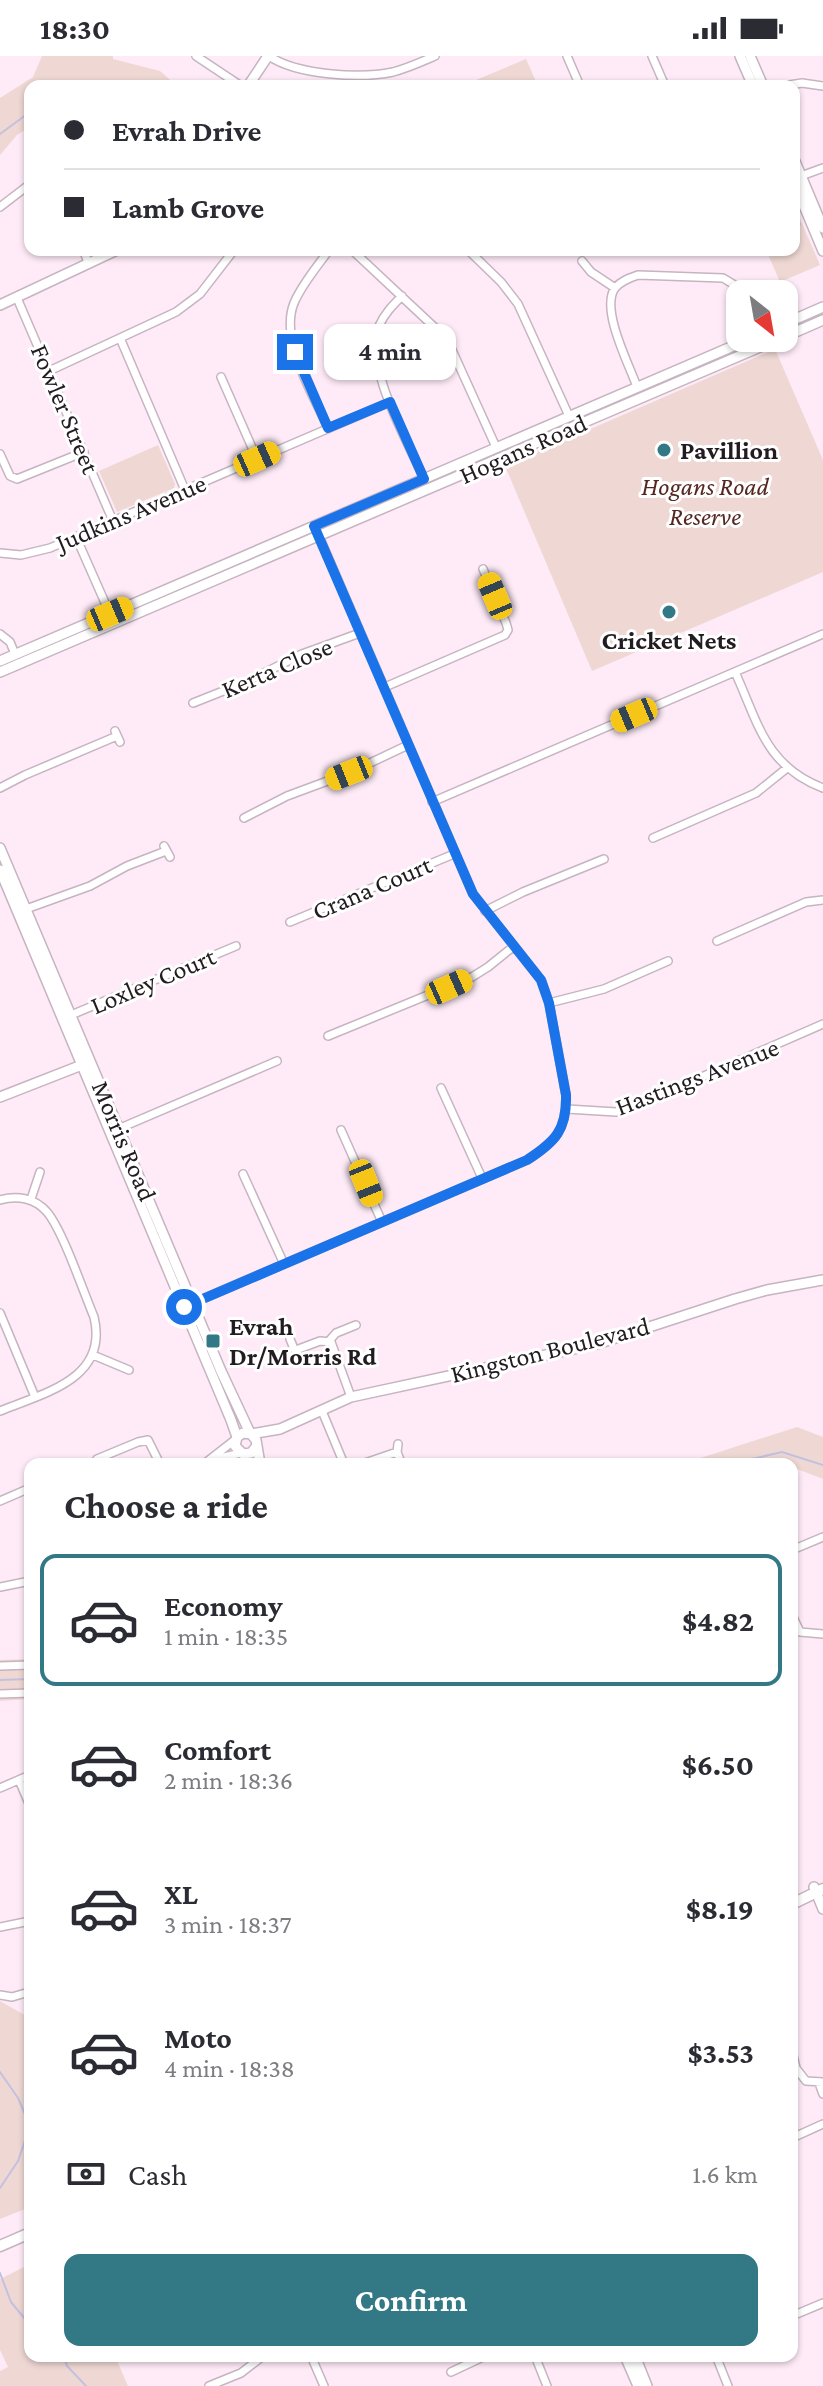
<!DOCTYPE html>
<meta charset="utf-8">
<style>
:root{--surface:#fff;--page:#f7f7f7;--text:#2b2b33;--muted:#7c7c81;--line:#e1e1e2;--accent:#327885}
body{margin:0;font-family:"Crimson Pro",serif;background:var(--page);color:var(--text);height:100vh;display:flex;flex-direction:column;font-size:30px;white-space:nowrap}
*{box-sizing:border-box;margin:0}
p{font-size:26px;color:var(--muted)}
.icon{flex:none;width:44px;height:44px;fill:none;stroke:currentColor;stroke-width:2;stroke-linecap:round;stroke-linejoin:round}
.map{position:relative;flex:1;overflow:hidden}
.sheet{position:absolute;left:24px;top:1402px;width:774px;height:904px;display:flex;flex-direction:column;background:var(--surface);border-radius:16px;box-shadow:0 2px 6px #0004}
.sheet>*{flex:none}
.guide{position:absolute;left:24px;top:24px;width:776px;height:176px;border-radius:16px;box-shadow:0 2px 6px #0004;display:grid;align-content:center;height:176px;padding:0 40px;background:var(--surface)}
.needle{width:52px;rotate:149deg}
.tools{position:absolute;left:726px;top:224px;display:grid;gap:16px}
.tools a{display:grid;place-items:center;width:72px;height:72px;border-radius:16px;background:var(--surface);box-shadow:0 2px 6px #0004;font-size:40px}
.end{position:absolute;width:36px;height:36px;margin:-18px;border:10px solid #1a73e8;background:#fff;box-shadow:0 0 0 4px #fff}
.from{border-radius:50%}
.bubble{position:absolute;height:56px;border-radius:16px;background:var(--surface);box-shadow:0 2px 6px #0004;font-size:26px;font-weight:700;line-height:56px;text-align:center}
.car{position:absolute;width:24px;height:48px;margin:-24px -12px;border-radius:10px;box-shadow:0 0 6px 2px #0007;background:linear-gradient(#f5c518 24%,#345 0 40%,#f5c518 0 76%,#345 0 86%,#f5c518 0)}
.guide b{display:flex;align-items:center;gap:28px;height:76px;font-size:30px}
.guide b+b{border-top:2px solid var(--line)}
.guide i{width:20px;height:20px;background:var(--text)}
ul{padding:0;list-style:none}
li{display:flex;align-items:center;gap:24px;height:132px;margin:0 16px 12px;padding:0 24px;border:4px solid transparent;border-radius:16px}
li div{flex:1}
li b{display:block;font-size:30px}
li em{font-style:normal;font-weight:700}
li.selected{border-color:var(--accent)}
li>.icon{width:72px;height:72px;stroke-width:1.5}
h2{padding:0 40px;font-size:36px;line-height:96px}
.pay{display:flex;align-items:center;gap:20px;height:88px;padding:0 40px;font-size:30px}
.pay p{margin-inline-start:auto}
.cta{display:flex;gap:16px;margin-top:auto;padding:16px 40px}
.cta a{flex:1;height:92px;border-radius:16px;background:var(--accent);color:#fff;font-size:32px;font-weight:700;line-height:92px;text-align:center}
.status{display:flex;justify-content:space-between;align-items:center;height:56px;padding:0 40px;background:var(--surface);direction:ltr}
.status svg{height:22px;fill:currentColor}
.map>svg:first-child{display:block}
.green{fill:#efd8d4}
.lines{fill:none;stroke-linecap:round;stroke-linejoin:round}
.stream{stroke:#c3c1e0;stroke-width:2}
.minor-casing{stroke:#c6b4c0;stroke-width:10}
.tertiary-casing{stroke:#c6b4c0;stroke-width:12}
.secondary-casing{stroke:#c6b4c0;stroke-width:13}
.minor{stroke:#fff;stroke-width:7}
.tertiary{stroke:#fff;stroke-width:9}
.secondary{stroke:#fff;stroke-width:10}
.route{stroke:#1a73e8;stroke-width:10}
.poi-dot{fill:#327885;stroke:#fff;stroke-width:3}
.labels{text-anchor:middle;dominant-baseline:central;stroke-width:6;stroke-linejoin:round;paint-order:stroke}
.street-label{font-size:26px;fill:#221c20;stroke:#fff}
.poi-label{font-size:26px;font-weight:bold;fill:#221c20;stroke:#fff;text-anchor:start}
.park-label{font-size:26px;font-style:italic;fill:#562620;stroke:#fff}
</style>
<div class="status"><b>18:30</b><svg viewBox="0 0 49 12"><path d="M0 12V9h3v3zM5 12V6h3v6zM10 12V3h3v9zM15 12V0h3v12zM26 1h20v11H26zM47 4h2v5h-2z"/></svg></div>
<div class="map">
<svg width="823" height="2330" viewBox="0 0 823 2330">
<rect width="100%" height="100%" fill="#feebf7"/>
<path class="green" d="M42,0h71v3l47,12 17,15h-147v41l-13,8 -17,20v-57l33,-21z
M526,3l12,27h-76z
M794,158h4l22,51 -40,17 -14,-32h28z
M775,293l48,111v112l-231,99 -87,-205z
M158,389l17,39 -1,4 -57,24 -18,-41z
M797,1371l26,10v42l-26,-10 -5,1v-6h-110z
M30,1603v40l-30,2v-41z
M0,1945l30,17v189l-30,12z
M30,2208v92h85l13,30h-128v-15l8,-4 -8,-17v-71z"/>
<g class="lines">
<path class="stream" d="M91,30l10,-3 19,3
M0,78l30,-22
M794,168h6
M730,1408l52,-12 41,13
M0,1624l30,-1
M0,2016l18,26 12,28 -12,35 -18,27
M0,2217l11,29 19,23
M64,2300l3,10 19,20"/>
<defs>
<path id="minor" d="M196,0l45,30
M269,0c28,19 91,23 124,16 15,-4 28,-10 42,-16
M567,0l13,30
M652,0l13,30
M783,30l19,-3 21,3
M801,120l22,-8
M0,151l30,-23
M83,194l6,14
M352,194l95,89 49,108
M468,194l33,32 17,22 51,112
M582,205l9,11 24,16
M402,240c-9,9 -18,18 -23,30 -15,42 28,113 45,153
M17,242l96,223
M120,282l65,152
M49,315l127,-59 24,-18 34,-44
M221,321l36,82
M637,331c-8,-23 -37,-78 -22,-99 6,-7 14,-10 23,-13l85,3 10,6 7,17
M328,372c-15,-34 -49,-88 -34,-125 8,-19 23,-36 35,-53
M0,398l10,22 7,3 67,-27
M76,481l34,77
M0,497l21,2 29,-7 340,-146
M0,578l10,8 5,12
M735,616c23,50 30,94 88,116
M385,631l120,-52 3,-5 -2,-7 -23,-54
M193,647l53,-21 56,-28 58,-21
M115,675l5,11
M0,732l25,-13 92,-39
M432,746l391,-168
M244,762l43,-22 62,-23 59,-28
M653,782l103,-45 31,-25
M164,790l6,11
M26,853l64,-23 37,-20 39,-15
M485,855l38,-19 81,-33
M290,866l164,-68
M717,885l89,-39 17,-2
M549,947l55,-14 64,-28
M71,959l165,-69
M328,980l144,-59 16,-10 26,-21
M441,1032l41,90
M567,1053l49,3 19,-6 188,-82
M118,1073l159,-68
M341,1074l41,92
M243,1118l41,90
M31,1143l9,-27
M0,1144c17,-5 35,-2 47,12 16,19 36,79 47,105 15,62 -50,76 -94,94
M193,1247l334,-143c28,-18 40,-30 39,-65l-17,-92 -8,-23 -68,-86 -154,-358
M0,1257l35,84
M290,1283l9,22
M329,1285l7,-8 20,-8
M296,1294l24,-9 11,1 20,55
M93,1299l36,15
M322,1355l22,53
M398,1388l-1,8 3,8
M97,1403l41,-17 10,-2 12,24
M211,1404l30,-7
M204,1408l32,-25
M362,1408l35,-12
M0,1445l30,-13
M792,1494l31,-13
M0,1531l30,-6
M792,1559l8,17 23,2
M0,1610l30,-1
M0,1638l30,-1
M19,1724l11,26
M0,1732l30,-13
M0,1871l30,-6
M0,1939l12,2 17,-5
M792,1995l4,17
M792,2007l14,18 17,1
M819,2027l4,11
M792,2082l31,-14
M792,2260l31,-13
M311,2300l13,30
M535,2300l12,30
M716,2300l12,30
M451,2316l34,-16
M209,2330l32,-13 22,-17"/>
<path id="tertiary" d="M740,0l13,30
M750,0l13,30
M248,30l20,-30
M794,103l29,69
M794,126l29,69
M0,249l117,-55
M784,268l39,-17
M784,281l39,-17
M0,605l752,-323
M0,616l781,-334
M0,792l221,523 29,62
M0,814l231,550 6,17 -2,9 8,8 8,-1 5,-6
M0,1041l87,-34
M251,1378l5,6 4,24
M237,1381l6,-4 8,1 29,-5 71,-32 246,-53 138,-45 32,-9 56,-10
M814,1831l9,22
M625,2300l13,30
M635,2300l12,30"/>
<path id="secondary" d="M792,1848l31,-15
M0,2190l30,-13"/>
</defs>
<use href="#minor" class="minor-casing"/>
<use href="#tertiary" class="tertiary-casing"/>
<use href="#secondary" class="secondary-casing"/>
<use href="#minor" class="minor"/>
<use href="#tertiary" class="tertiary"/>
<use href="#secondary" class="secondary"/>
</g>
<g class="lines">
<path class="route" d="M184,1251l343,-147c28,-18 40,-30 39,-65l-17,-92 -8,-23 -68,-86 -159,-368 110,-47 -34,-77 -62,26 -33,-76"/>
</g>
<g class="poi-dot">
<circle cx="664" cy="394" r="8"/>
<circle cx="669" cy="556" r="8"/>
<rect x="205" y="1277" width="16" height="16" rx="4"/>
</g>
<g class="labels">
<g class="street-label">
<text transform="translate(65 353) rotate(67)">Fowler Street</text>
<text transform="translate(523 393) rotate(-24)">Hogans Road</text>
<text transform="translate(131 457) rotate(-23)">Judkins Avenue</text>
<text transform="translate(277 612) rotate(-23)">Kerta Close</text>
<text transform="translate(372 832) rotate(-23)">Crana Court</text>
<text transform="translate(153 925) rotate(-23)">Loxley Court</text>
<text transform="translate(697 1021) rotate(-21)">Hastings Avenue</text>
<text transform="translate(124 1085) rotate(67)">Morris Road</text>
<text transform="translate(550 1294) rotate(-14)">Kingston Boulevard</text>
</g>
<g class="poi-label">
<text x="680" y="394">Pavillion</text>
<text x="669" y="584" text-anchor="middle">Cricket Nets</text>
<text x="229" y="1270">Evrah<tspan x="229" dy="30">Dr/Morris Rd</tspan></text>
</g>
<g class="park-label">
<text x="705" y="430">Hogans Road<tspan x="705" dy="30">Reserve</tspan></text>
</g>
</g>
</svg>
<div class="tools">
<a><svg class="needle" viewBox="-14 -14 28 28"><path d="M0-13l5 13h-10z" fill="#e53935"/><path d="M0 13l5-13h-10z" fill="#7c7c81"/></svg></a>
</div>
<i class="end from" style="left:184px;top:1251px"></i>
<i class="end" style="left:295px;top:296px"></i>
<div class="bubble" style="left:324px;top:268px;width:132px">4 min</div>
<i class="car" style="left:257px;top:403px;rotate:66deg"></i>
<i class="car" style="left:495px;top:540px;rotate:337deg"></i>
<i class="car" style="left:110px;top:558px;rotate:67deg"></i>
<i class="car" style="left:634px;top:659px;rotate:247deg"></i>
<i class="car" style="left:349px;top:717px;rotate:248deg"></i>
<i class="car" style="left:449px;top:931px;rotate:66deg"></i>
<i class="car" style="left:366px;top:1127px;rotate:158deg"></i>
<div class="guide">
<b><i class="from"></i>Evrah Drive</b>
<b><i></i>Lamb Grove</b>
</div>
<section class="sheet">
<h2>Choose a ride</h2>
<ul>
<li class="selected"><svg class="icon" aria-label="car" viewBox="0 0 24 24"><path d="M5 17H2v-5l4-1 3-4h7l3 4 3 1v5h-3M9 17h6M6 11h13"/><circle cx="7" cy="17" r="2"/><circle cx="17" cy="17" r="2"/></svg><div><b>Economy</b><p>1 min · 18:35</p></div><em>$4.82</em></li>
<li><svg class="icon" aria-label="car" viewBox="0 0 24 24"><path d="M5 17H2v-5l4-1 3-4h7l3 4 3 1v5h-3M9 17h6M6 11h13"/><circle cx="7" cy="17" r="2"/><circle cx="17" cy="17" r="2"/></svg><div><b>Comfort</b><p>2 min · 18:36</p></div><em>$6.50</em></li>
<li><svg class="icon" aria-label="car" viewBox="0 0 24 24"><path d="M5 17H2v-5l4-1 3-4h7l3 4 3 1v5h-3M9 17h6M6 11h13"/><circle cx="7" cy="17" r="2"/><circle cx="17" cy="17" r="2"/></svg><div><b>XL</b><p>3 min · 18:37</p></div><em>$8.19</em></li>
<li><svg class="icon" aria-label="car" viewBox="0 0 24 24"><path d="M5 17H2v-5l4-1 3-4h7l3 4 3 1v5h-3M9 17h6M6 11h13"/><circle cx="7" cy="17" r="2"/><circle cx="17" cy="17" r="2"/></svg><div><b>Moto</b><p>4 min · 18:38</p></div><em>$3.53</em></li>
</ul>
<div class="pay"><svg class="icon" aria-label="cash" viewBox="0 0 24 24"><path d="M3 7h18v10H3z"/><circle cx="12" cy="12" r="2"/></svg>Cash<p>1.6 km</p></div>
<div class="cta"><a>Confirm</a></div>
</section>
</div>
